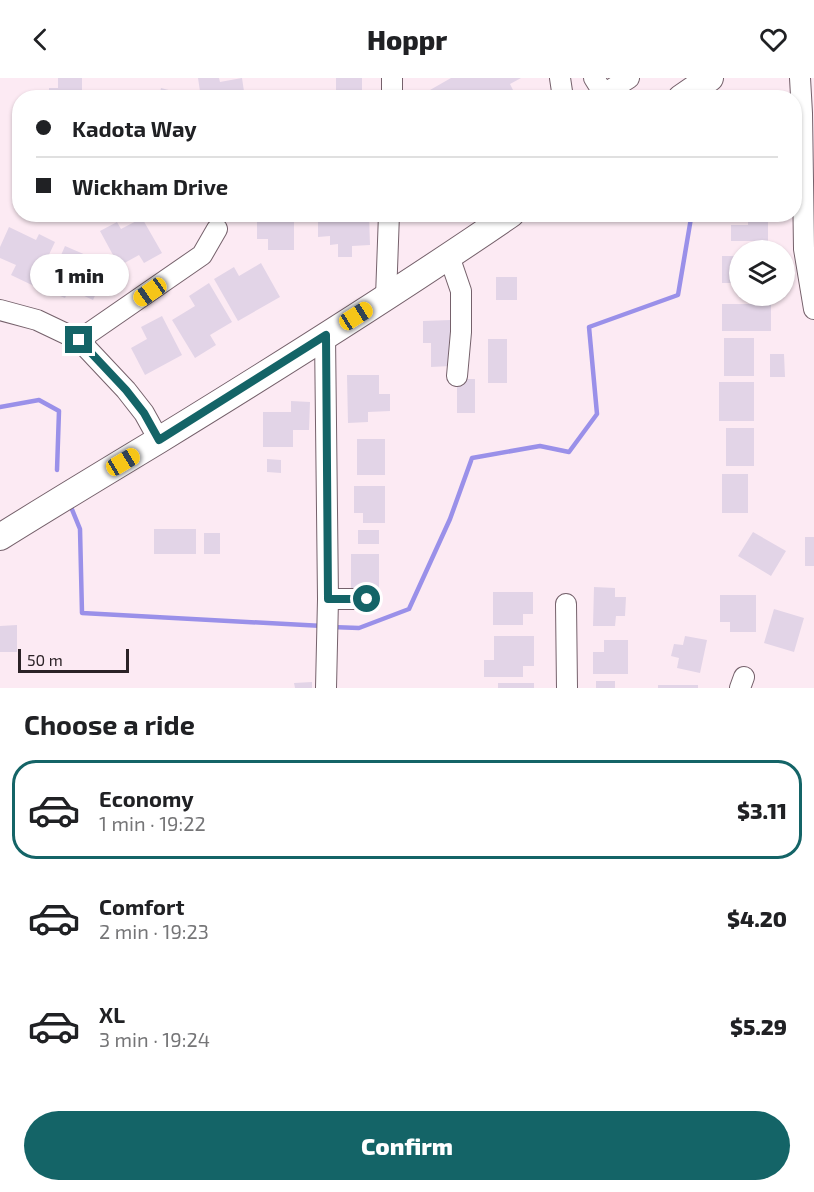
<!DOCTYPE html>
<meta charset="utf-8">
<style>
:root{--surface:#fff;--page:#f6f6f6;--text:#202124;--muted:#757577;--line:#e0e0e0;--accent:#146467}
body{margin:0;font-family:"Exo 2",sans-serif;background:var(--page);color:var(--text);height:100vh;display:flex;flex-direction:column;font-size:22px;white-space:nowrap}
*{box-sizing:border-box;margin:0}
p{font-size:20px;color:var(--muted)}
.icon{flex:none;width:33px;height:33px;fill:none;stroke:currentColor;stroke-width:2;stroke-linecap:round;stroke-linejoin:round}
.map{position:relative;height:610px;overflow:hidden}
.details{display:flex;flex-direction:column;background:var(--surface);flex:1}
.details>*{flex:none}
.banner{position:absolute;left:12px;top:12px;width:790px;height:132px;border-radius:24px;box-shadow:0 2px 4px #0004;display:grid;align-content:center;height:132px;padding:0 24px;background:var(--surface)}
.tools{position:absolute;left:729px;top:162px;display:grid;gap:12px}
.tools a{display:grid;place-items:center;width:66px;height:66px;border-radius:50%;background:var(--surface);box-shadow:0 2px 4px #0004;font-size:30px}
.scale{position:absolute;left:18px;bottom:15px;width:111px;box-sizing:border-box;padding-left:6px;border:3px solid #2b2226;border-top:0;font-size:16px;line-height:21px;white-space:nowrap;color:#2b2226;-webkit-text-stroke:4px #fceaf3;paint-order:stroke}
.end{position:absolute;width:27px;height:27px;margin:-14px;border:8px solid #146467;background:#fff;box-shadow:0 0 0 3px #fff}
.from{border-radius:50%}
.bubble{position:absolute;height:42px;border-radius:21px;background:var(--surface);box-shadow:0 2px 4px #0004;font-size:20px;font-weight:800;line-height:42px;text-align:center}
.car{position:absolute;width:18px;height:36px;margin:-18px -9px;border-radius:8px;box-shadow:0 0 4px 2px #0007;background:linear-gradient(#f5c518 24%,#345 0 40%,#f5c518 0 76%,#345 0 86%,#f5c518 0)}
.banner b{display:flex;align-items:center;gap:21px;height:57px;font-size:22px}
.banner b+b{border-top:2px solid var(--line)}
.banner i{width:15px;height:15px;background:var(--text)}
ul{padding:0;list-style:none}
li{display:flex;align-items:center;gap:18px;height:99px;margin:0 12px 9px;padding:0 12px;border:3px solid transparent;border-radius:24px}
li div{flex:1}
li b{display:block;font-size:22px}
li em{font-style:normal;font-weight:800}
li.active{border-color:var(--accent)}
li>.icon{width:54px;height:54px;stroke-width:1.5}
h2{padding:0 24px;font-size:27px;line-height:72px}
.action{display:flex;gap:12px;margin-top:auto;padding:12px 24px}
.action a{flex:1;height:69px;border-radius:36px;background:var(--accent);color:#fff;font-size:24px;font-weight:800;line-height:69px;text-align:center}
header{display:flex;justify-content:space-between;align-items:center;height:78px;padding:0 24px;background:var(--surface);font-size:27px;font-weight:800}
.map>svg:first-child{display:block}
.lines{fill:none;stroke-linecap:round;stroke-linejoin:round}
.stream{stroke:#9a90e9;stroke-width:4.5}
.building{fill:#e2d4e7}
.minor-casing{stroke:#75616b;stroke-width:22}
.major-casing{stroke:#75616b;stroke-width:28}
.minor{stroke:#fff;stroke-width:20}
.major{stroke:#fff;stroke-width:26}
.route{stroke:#146467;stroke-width:8}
</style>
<header><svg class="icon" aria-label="back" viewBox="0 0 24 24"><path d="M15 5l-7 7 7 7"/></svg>Hoppr<svg class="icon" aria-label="heart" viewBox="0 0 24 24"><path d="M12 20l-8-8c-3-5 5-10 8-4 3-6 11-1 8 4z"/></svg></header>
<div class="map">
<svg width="814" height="610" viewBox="0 0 814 610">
<rect width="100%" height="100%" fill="#fceaf3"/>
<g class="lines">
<path class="stream" d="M0,329l39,-7 20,11 -2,59
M71,429l9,22 2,84 241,13
M331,549l28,1 50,-19 41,-90 22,-61 68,-12 29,6 28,-38 -8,-87 89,-32 13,-77 14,-4"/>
</g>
<path class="building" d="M58,0h24v20h-33v-10h9z
M198,0h21l1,4 22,-4 3,20h-44z
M336,0h26v20h-26z
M451,0h70l-11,6 7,14h-101z
M161,10l23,6 -1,4h-24z
M767,13l3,7h-14z
M144,15l13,4v1h-14z
M257,136h37v36h-26v-11h-11z
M318,136h51l1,31 -18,1v11h-14v-13l-8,1v-9l-12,1z
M748,136h20v27h-37v-16h17z
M142,140l20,35 -18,10 -5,-8 -20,11 -19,-35 17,-9 4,7z
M9,149l27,13 3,-6 16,8 -21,44 -23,-11 5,-10 -16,-7v-11z
M65,168l44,19 -16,35 -24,-11 -4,9 -19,-8z
M722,178h18v27h-18z
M261,185l19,34 -42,24 -24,-42 20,-12 5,9z
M496,199h21v23h-21z
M209,205l23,39 -22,13 6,10 -21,13 -23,-38 23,-14 -6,-10z
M722,226h49v27h-49z
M162,238l20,39 -37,20 -14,-27 16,-9 -6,-12z
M451,242v46l-20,1v-24h-8v-22z
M724,260h30v38h-30z
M488,261h19v44h-19z
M770,276h14l1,23h-15z
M347,297h32v19h11v17l-22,1v10l-20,1z
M457,301h18v34h-18z
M719,304h35v39h-35z
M291,323l19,1 -1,28h-16v17h-30v-35h28z
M726,350h28v38h-28z
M357,361h28v36h-28z
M267,381l14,1v13l-14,-1z
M722,396h26v39h-26z
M354,408h31v37h-22v-10h-9z
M154,451h42v25h-42z
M358,452h21v14h-21z
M753,454l33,19 -15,25 -33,-20z
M204,455h16v21h-16z
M805,459h9v29h-9z
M351,476h28v35l-28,1z
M594,509l21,1v9h11l-1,19h-9l-1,10h-22z
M493,514h40v22h-10v11h-30z
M720,517h36v37h-26v-10h-10z
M774,531l30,9 -10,34 -30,-9z
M17,547v27h-17v-26z
M494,558h40v30h-11v11h-39v-17h10z
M685,558l22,4 -7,33 -23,-5 2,-10 -8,-2 3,-12 9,1z
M604,562h24v34h-35v-22h11z
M596,603h19v7h-19z
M312,604v6h-17l-1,-5z
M498,605h36v5h-36z
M658,607h40v3h-40z"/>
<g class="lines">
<defs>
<path id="minor" d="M560,0l3,20
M594,0l10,16 25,-16
M800,0l2,35 2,136 10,60
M392,20v-20
M449,178l12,35v41l-4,44
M386,219l3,-83
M0,232l37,10 42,20 47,50 18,23 15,27
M325,257l3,264 -2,89
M79,262l123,-85 15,-26
M328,521h39
M566,526l1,84
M740,610l4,-11"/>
<path id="major" d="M681,20l29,-20
M0,459c53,-33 106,-65 159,-97 119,-73 237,-147 352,-226"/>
</defs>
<use href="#minor" class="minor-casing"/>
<use href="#major" class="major-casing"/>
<use href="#minor" class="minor"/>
<use href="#major" class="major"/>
</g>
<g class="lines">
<path class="route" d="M79,262l47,50 18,23 15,27 167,-105 2,264h39"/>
</g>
</svg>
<div class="tools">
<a><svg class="icon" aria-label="layers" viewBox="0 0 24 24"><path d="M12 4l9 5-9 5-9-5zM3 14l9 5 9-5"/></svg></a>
</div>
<div class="scale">50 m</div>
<i class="end from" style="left:367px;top:521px"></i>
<i class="end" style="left:79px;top:262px"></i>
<div class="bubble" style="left:30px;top:176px;width:99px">1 min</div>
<i class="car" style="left:150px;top:214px;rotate:235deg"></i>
<i class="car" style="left:356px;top:238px;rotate:58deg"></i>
<i class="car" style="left:123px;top:384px;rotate:59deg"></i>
<div class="banner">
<b><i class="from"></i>Kadota Way</b>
<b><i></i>Wickham Drive</b>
</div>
</div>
<section class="details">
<h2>Choose a ride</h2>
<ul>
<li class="active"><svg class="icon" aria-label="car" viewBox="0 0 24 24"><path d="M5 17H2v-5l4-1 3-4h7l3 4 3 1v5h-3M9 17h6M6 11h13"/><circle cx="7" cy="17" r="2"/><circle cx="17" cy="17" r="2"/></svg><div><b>Economy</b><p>1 min · 19:22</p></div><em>$3.11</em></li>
<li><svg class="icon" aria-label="car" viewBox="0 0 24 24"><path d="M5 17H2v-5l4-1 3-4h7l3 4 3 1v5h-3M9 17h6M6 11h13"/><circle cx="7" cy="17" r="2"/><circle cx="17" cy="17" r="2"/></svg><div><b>Comfort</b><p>2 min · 19:23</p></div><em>$4.20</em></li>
<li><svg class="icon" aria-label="car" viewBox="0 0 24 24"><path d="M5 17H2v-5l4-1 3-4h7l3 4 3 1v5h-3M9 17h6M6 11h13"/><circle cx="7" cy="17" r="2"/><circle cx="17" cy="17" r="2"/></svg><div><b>XL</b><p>3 min · 19:24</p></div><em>$5.29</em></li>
</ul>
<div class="action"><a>Confirm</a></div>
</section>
